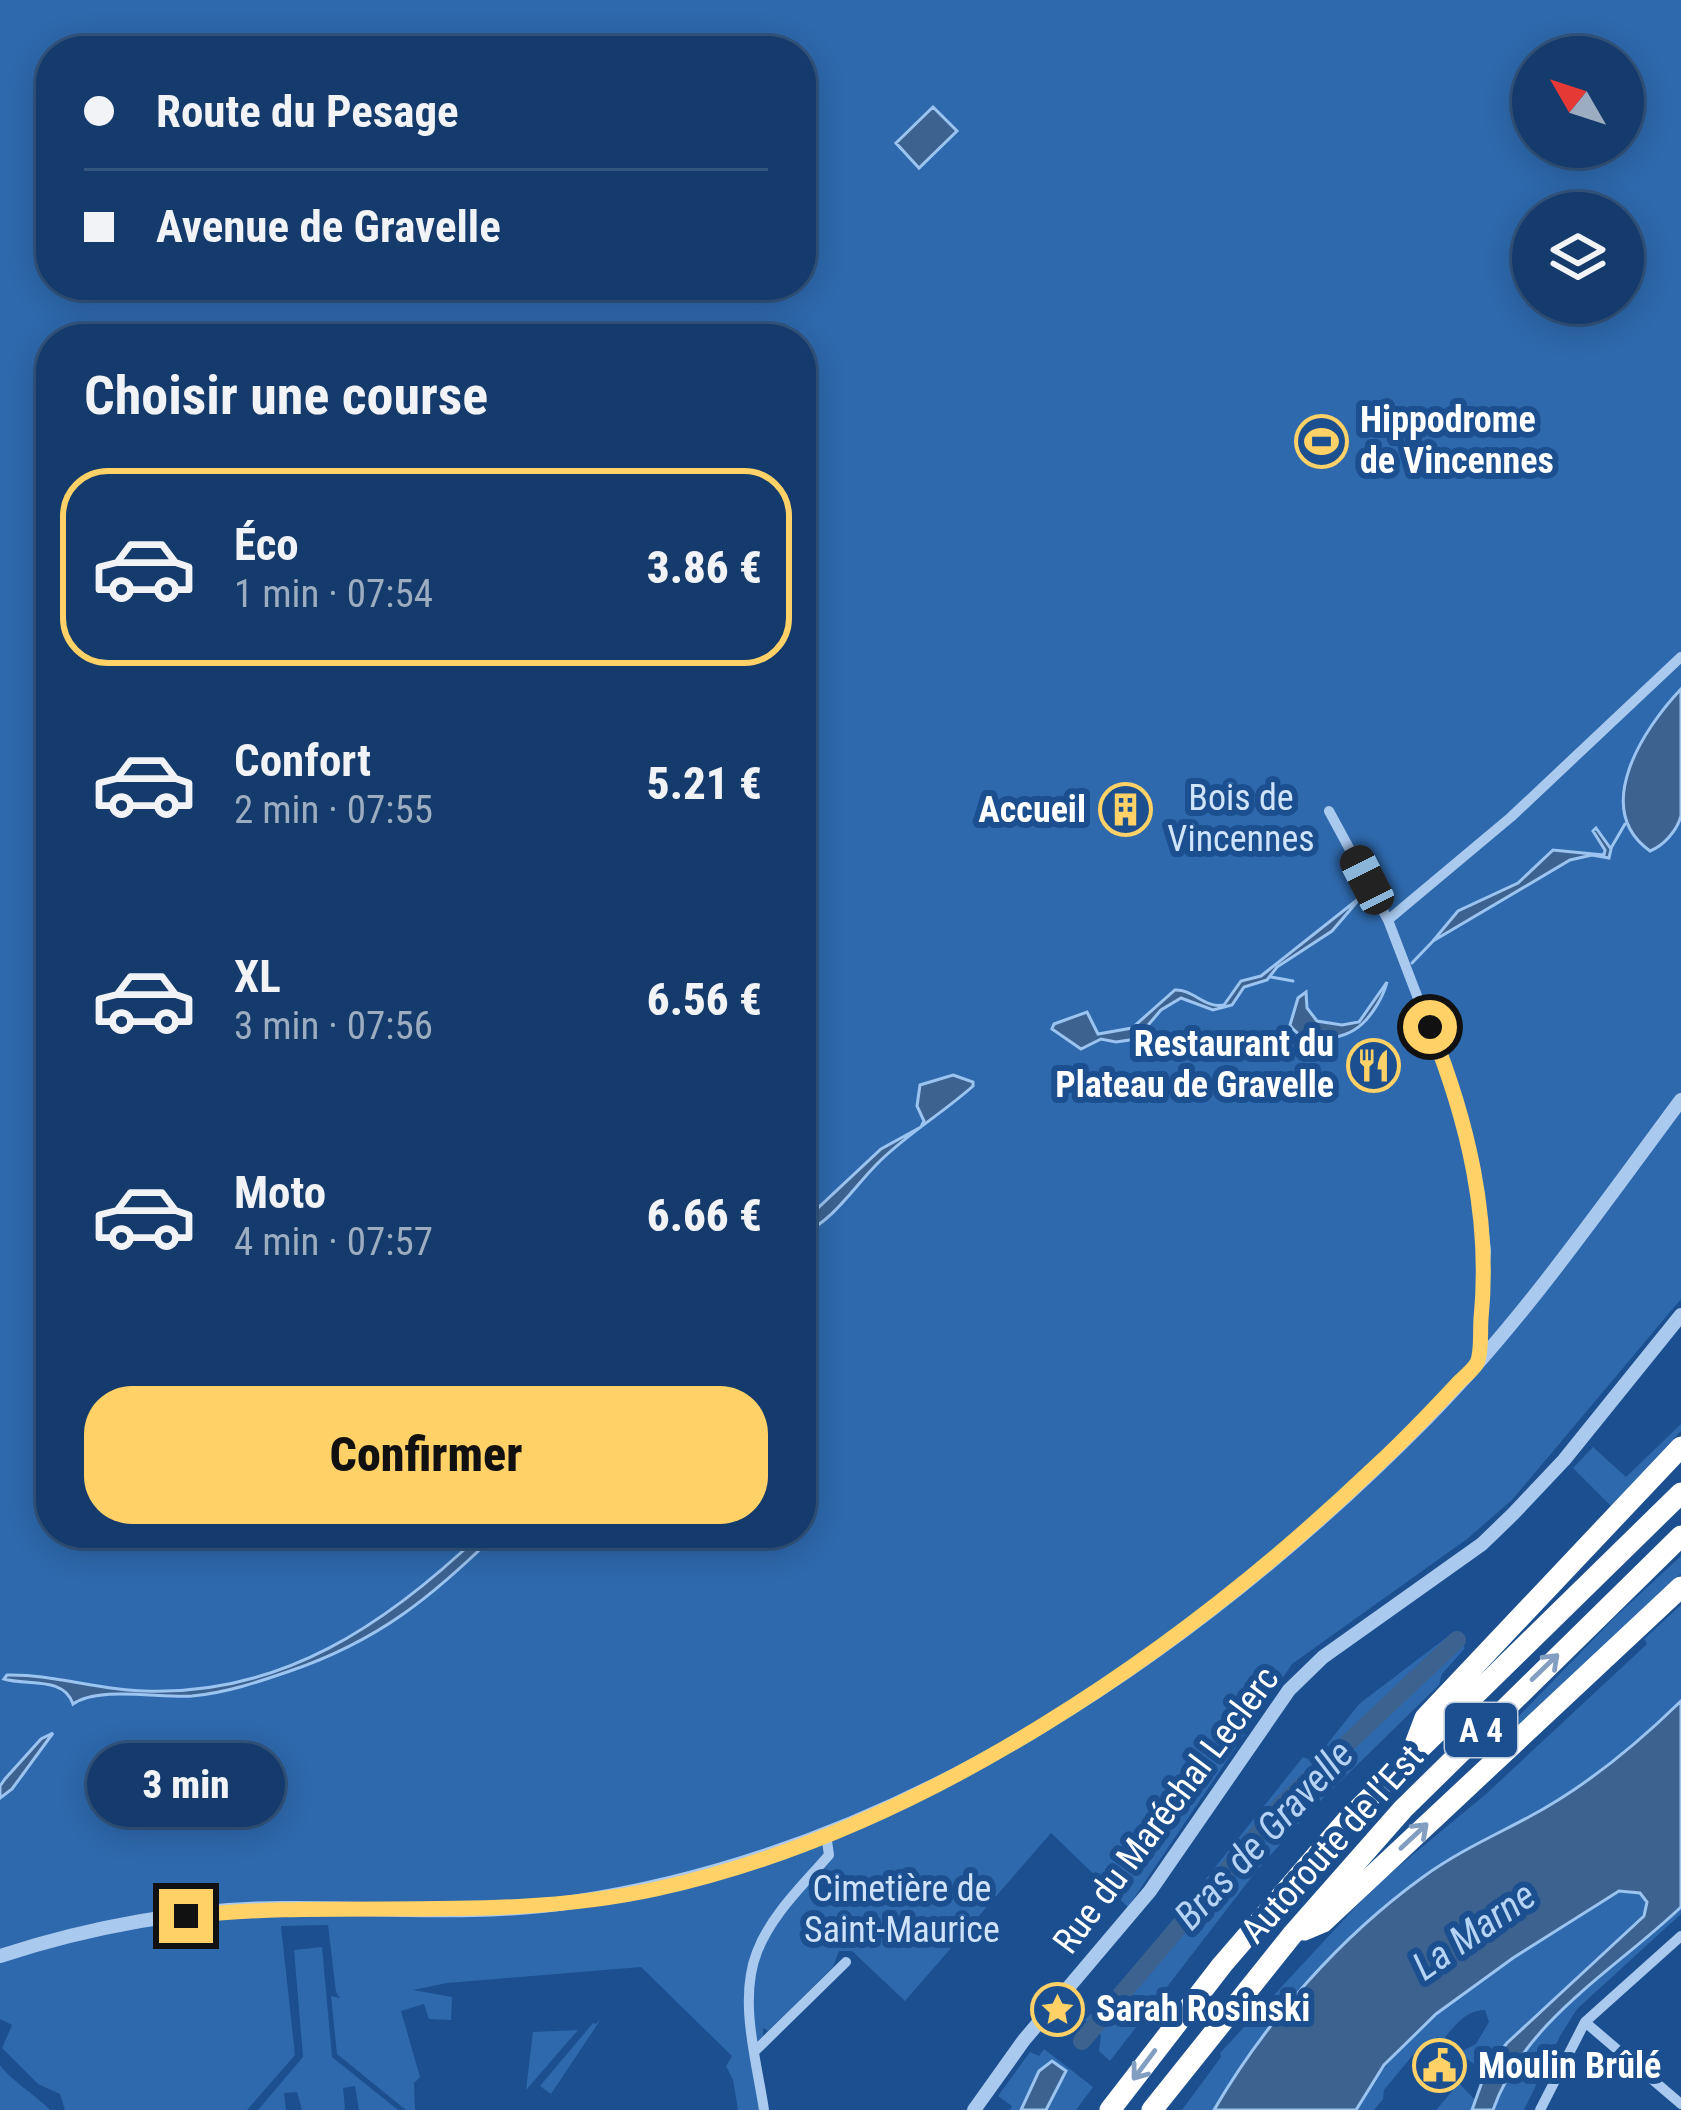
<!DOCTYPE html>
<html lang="fr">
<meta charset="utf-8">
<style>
:root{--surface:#143b6b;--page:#1d4271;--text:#f1f3f6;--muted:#9dadc1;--line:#33557e;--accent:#ffd166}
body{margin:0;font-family:"Roboto Condensed",sans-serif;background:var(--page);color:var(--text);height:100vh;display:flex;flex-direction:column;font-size:45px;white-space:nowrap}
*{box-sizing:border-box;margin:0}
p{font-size:39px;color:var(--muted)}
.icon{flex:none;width:66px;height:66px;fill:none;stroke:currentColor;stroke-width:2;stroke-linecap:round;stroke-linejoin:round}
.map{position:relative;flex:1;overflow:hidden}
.sheet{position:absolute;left:36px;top:324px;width:780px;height:1224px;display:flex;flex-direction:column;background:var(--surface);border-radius:48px;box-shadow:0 6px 30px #0003,0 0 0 3px var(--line)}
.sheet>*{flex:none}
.top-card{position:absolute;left:36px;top:36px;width:780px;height:264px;border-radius:48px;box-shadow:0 6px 30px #0003,0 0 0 3px var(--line);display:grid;align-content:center;height:264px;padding:0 48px;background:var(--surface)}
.needle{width:78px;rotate:309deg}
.controls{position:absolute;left:1512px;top:36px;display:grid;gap:24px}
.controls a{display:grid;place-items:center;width:132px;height:132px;border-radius:50%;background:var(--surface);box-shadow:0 6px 30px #0003,0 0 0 3px var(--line);font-size:60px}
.end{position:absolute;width:54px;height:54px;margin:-27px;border:15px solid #ffd166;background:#111;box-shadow:0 0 0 6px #111}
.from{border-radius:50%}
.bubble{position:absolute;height:84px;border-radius:42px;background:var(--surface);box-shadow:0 6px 30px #0003,0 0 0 3px var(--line);font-size:39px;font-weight:800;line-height:84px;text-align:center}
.car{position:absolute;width:36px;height:72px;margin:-36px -18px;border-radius:15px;box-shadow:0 0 9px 3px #0007;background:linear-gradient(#222 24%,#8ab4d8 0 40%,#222 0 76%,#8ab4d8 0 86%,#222 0)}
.top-card b{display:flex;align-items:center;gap:42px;height:114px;font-size:45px}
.top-card b+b{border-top:3px solid var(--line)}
.top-card i{width:30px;height:30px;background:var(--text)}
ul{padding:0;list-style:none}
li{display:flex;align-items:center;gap:36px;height:198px;margin:0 24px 18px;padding:0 24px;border:6px solid transparent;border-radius:48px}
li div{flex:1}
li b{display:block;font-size:45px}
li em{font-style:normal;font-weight:800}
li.active{border-color:var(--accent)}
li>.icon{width:108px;height:108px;stroke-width:1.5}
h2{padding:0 48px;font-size:54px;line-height:144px}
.button{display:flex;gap:24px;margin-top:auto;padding:24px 48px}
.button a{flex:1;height:138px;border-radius:48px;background:var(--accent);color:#111;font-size:48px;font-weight:800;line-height:138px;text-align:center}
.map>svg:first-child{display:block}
.green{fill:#2e69ad;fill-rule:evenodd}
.water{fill:#3c6290;stroke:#9cc4f0;stroke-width:3}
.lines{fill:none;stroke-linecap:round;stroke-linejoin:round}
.stream{stroke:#9cc4f0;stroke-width:3}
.river{stroke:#3c6290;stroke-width:18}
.minor{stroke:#a9c9ee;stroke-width:10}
.tertiary{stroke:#a9c9ee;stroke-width:14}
.motorway{stroke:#fff;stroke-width:21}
.oneway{stroke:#829ec1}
.route{stroke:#ffd166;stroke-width:15}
.labels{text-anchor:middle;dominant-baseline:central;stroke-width:12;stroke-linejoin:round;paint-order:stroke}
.shield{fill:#1b4f8f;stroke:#bbcadd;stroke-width:3}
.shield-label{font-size:33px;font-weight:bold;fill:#fff}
.poi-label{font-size:36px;font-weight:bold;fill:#fff;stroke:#1b4f8f;text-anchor:start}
.park-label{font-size:36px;fill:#cfe3fa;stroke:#1b4f8f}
.street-label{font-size:36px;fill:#fff;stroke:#1b4f8f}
.water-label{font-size:39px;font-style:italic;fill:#b5d3f5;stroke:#1b4f8f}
</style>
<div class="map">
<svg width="1681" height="2110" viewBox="0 0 1681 2110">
<rect width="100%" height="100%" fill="#1b4f8f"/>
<path class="green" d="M0,0h1681v1299l-169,201 -45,39 -175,125 -164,243 -77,-74 -146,168 -53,-50h-13l-6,16 -65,64 -5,-3v8l-8,8 9,66h-26l-5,-30 -7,-14 6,-10 -91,-89 -194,16 -34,7 39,7 -1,23 -22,-1 -5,-15 -23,7 19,66 -6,6 1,27h-9l-69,-56 -6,-58 9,2 -4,-6 -8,-67 -47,1 14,129 -48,55h-182l-5,-16 -22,-10 -36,-36 10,-23 -12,-6zM51,51h750v234h-750zM1533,57h90v90h-90zM1533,213h90v90h-90zM51,339h750v1194h-750z
M1681,1424v7l-70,75 -38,-38 20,-21 33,30z
M1681,1556v18l-162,152 -5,-5 101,-104z
M1681,1605v96c-46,45 -97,87 -154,117 -36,19 -71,35 -104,59 -83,60 -158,145 -209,233h-32l39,-53 -1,-4 155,-167 111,-92 161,-150 -3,-5z
M1451,1634l14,14 -23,26 -3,11 -126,123 -56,62 -147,191 -11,-10 2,-16 -16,-15 53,-56 165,-207 11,4 45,-57z
M1619,1891l21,2 7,9 -3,14 -126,115 -33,41 -26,-19 17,-9 13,-22 -4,-12c-20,1 -28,14 -40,27l2,6 -10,-6 -13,15 8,9 -15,-11 -33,40 -1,9 -9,11h-18c58,-104 169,-154 263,-219z
M1681,1907v7l-104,95 -17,27 -36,74h-31c32,-89 122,-140 188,-203z
M322,1947l10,110 66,53h-39l-4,-24 -12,2 2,22h-43l-5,-18 -13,1 2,17h-28l45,-53 -9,-107z
M601,2019l-50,75 -11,-8 53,-63 3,1z
M578,2030l-52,60 7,-58z
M1044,2049l49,38 -17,23h-30l19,-38 -33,19 -11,19h-11l2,-4 -14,-10 32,-44 9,4z
M0,2065c8,13 37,31 50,45h-50z
M1459,2083l16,17 -3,10h-36z"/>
<path class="water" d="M933,107l24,24 -38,37 -23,-25z
M1681,689c0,29 0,103 0,127 -4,15 -18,30 -31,35 -59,-42 -7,-122 31,-162z
M1596,828l15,21 -2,9 -17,-3 -22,5 -137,81 25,-30 60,-28 35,-33 51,5 1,-5 -12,-19z
M1362,896l-30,35 -55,36 -10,13 -23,7 -12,18 -19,5 -32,-12 -20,12 -25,29 -20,3 -15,-3 -20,10 -29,-20 2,-5 33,-12 11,22 34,-6 43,-38c18,-1 30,19 49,15l17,-24 20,-5z
M1387,982c-3,13 -14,32 -25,42 -18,17 -58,23 -72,1l8,-27 8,-6 1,16 10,13 25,4 17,-3z
M953,1075l20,7v4c-30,27 -69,50 -96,78 -24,24 -43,56 -76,71v-11l80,-75 40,-22 3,-6 -7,-15 3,-21z
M482,1533h15c-65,64 -119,108 -207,138 -32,11 -64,22 -98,25 -34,2 -93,-10 -119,8 -9,-28 -46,-18 -69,-25l3,-4c46,-1 91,15 137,16 137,5 242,-66 338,-158z
M1681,1701v206c-65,62 -157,114 -188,203h-21l15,-42 20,-25 137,-127 3,-14 -7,-9 -21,-2 -106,67 -77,56 -52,51 -28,45h-142c51,-88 126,-173 209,-233 33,-24 68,-40 104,-59 57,-30 108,-72 154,-117z
M53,1733l-41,56 -12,9v-12l5,-7 36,-40z
M1052,2061l14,10 -20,39h-25l18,-39z"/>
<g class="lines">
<path class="stream" d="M1611,848l14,-24
M1412,963l23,-24
M1271,977l22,4"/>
<path class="river" d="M1082,2041l200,-236 175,-165"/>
<path class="minor" d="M1329,811l59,109 67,175 24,95 7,61 -9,112
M1388,920l123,-103 170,-160
M1585,2022l96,82
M756,2050l90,-88
M764,2110c-7,-48 -26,-110 -7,-158 14,-37 46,-67 72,-97l-3,-21
M1540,2110l45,-88 96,-86"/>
<path class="tertiary" d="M0,1956c89,-29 190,-48 284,-48 97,-1 193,9 289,-6 329,-49 622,-250 853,-483 95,-96 174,-210 255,-319
M974,2110l50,-70 126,-149 139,-201 34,-33 159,-113 31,-30 51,-54 117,-145"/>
<path class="motorway" d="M1414,1747l11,-29 256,-271
M1304,1930l19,-8 358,-335
M1110,2110l112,-145 125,-145 334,-327
M1152,2110l140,-175 111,-126 278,-273"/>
</g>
<defs><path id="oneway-shaft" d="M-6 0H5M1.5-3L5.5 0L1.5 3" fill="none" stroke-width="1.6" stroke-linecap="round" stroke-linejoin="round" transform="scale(3)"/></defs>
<g class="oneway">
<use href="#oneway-shaft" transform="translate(1545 1667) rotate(-44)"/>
<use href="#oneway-shaft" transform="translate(1414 1836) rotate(-43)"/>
<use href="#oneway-shaft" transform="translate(1144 2065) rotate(127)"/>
</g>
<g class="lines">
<path class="route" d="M186,1916c157,-17 314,7 470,-27 265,-58 525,-237 719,-422 29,-27 56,-55 83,-84 5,-5 15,-13 19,-20 5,-11 3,-32 4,-44 10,-101 -13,-198 -51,-292"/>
</g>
<defs>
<symbol id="stadium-ring" viewBox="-11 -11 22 22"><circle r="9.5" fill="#1b4f8f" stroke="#ffd166" stroke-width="1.5"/><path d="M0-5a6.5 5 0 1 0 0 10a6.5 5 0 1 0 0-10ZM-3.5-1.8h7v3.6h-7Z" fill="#ffd166"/></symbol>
<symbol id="building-ring" viewBox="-11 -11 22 22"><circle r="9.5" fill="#1b4f8f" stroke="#ffd166" stroke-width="1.5"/><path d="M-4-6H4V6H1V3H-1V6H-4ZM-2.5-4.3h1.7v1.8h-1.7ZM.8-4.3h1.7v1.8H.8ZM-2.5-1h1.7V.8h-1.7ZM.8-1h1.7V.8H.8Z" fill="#ffd166"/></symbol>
<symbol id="restaurant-ring" viewBox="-11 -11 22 22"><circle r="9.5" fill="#1b4f8f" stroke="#ffd166" stroke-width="1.5"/><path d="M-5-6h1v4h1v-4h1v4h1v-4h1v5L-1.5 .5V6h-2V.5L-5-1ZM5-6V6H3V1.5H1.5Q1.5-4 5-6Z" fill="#ffd166"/></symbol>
<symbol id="sight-ring" viewBox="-11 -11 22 22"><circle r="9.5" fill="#1b4f8f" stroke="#ffd166" stroke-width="1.5"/><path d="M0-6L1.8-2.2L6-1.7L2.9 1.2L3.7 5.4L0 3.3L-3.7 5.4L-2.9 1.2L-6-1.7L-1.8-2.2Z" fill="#ffd166"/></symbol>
<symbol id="civic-ring" viewBox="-11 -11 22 22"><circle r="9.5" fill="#1b4f8f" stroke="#ffd166" stroke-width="1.5"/><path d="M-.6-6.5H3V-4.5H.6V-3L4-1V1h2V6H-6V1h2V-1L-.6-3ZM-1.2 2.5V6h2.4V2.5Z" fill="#ffd166"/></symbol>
</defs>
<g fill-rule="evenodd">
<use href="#stadium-ring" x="1292" y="412" width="59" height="59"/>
<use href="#building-ring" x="1096" y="780" width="59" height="59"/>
<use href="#restaurant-ring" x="1344" y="1036" width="59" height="59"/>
<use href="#sight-ring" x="1028" y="1980" width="59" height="59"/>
<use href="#civic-ring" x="1410" y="2036" width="59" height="59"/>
</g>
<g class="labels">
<rect class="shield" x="1445" y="1703" width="72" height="54" rx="9"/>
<g class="shield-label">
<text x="1481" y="1730">A 4</text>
</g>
<g class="poi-label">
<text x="1360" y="420">Hippodrome<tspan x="1360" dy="41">de Vincennes</tspan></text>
<text x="1086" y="810" text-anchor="end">Accueil</text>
<text x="1334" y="1044" text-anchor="end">Restaurant du<tspan x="1334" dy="41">Plateau de Gravelle</tspan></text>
<text x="1096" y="2009">Sarah Rosinski</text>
<text x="1478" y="2066">Moulin Brûlé</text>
</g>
<g class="park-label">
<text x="1241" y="798">Bois de<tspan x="1241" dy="41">Vincennes</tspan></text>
<text x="902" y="1889">Cimetière de<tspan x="902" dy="41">Saint-Maurice</tspan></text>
</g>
<g class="street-label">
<text transform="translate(1166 1810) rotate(-53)">Rue du Maréchal Leclerc</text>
<text transform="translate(1332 1844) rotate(-48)">Autoroute de l’Est</text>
</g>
<g class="water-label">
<text transform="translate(1264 1835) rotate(-47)">Bras de Gravelle</text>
<text transform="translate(1474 1931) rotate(-35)">La Marne</text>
</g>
</g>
</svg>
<div class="controls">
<a><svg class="needle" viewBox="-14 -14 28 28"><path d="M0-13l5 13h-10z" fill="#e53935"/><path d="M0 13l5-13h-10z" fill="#9dadc1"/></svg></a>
<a><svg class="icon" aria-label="layers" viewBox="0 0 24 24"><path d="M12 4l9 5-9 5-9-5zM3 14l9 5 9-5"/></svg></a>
</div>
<i class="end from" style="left:1430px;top:1027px"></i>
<i class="end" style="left:186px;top:1916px"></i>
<div class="bubble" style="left:87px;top:1743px;width:198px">3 min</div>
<i class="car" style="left:1367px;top:880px;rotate:333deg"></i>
<div class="top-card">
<b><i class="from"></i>Route du Pesage</b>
<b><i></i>Avenue de Gravelle</b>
</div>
<section class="sheet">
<h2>Choisir une course</h2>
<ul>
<li class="active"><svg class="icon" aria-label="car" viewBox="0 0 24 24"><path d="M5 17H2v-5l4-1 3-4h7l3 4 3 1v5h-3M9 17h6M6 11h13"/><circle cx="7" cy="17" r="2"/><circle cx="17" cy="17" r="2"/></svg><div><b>Éco</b><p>1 min · 07:54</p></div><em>3.86 €</em></li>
<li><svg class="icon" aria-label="car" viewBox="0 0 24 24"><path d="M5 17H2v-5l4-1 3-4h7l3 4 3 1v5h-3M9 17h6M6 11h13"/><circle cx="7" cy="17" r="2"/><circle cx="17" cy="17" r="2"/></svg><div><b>Confort</b><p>2 min · 07:55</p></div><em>5.21 €</em></li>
<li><svg class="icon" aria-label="car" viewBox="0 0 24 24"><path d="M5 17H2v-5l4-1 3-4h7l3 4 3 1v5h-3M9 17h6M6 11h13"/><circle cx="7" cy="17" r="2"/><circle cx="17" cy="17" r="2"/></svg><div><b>XL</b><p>3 min · 07:56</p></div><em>6.56 €</em></li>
<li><svg class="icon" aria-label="car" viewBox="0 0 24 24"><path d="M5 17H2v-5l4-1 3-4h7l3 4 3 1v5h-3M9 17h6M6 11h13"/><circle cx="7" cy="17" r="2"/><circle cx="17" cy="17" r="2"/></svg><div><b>Moto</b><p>4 min · 07:57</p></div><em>6.66 €</em></li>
</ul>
<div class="button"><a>Confirmer</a></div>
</section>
</div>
